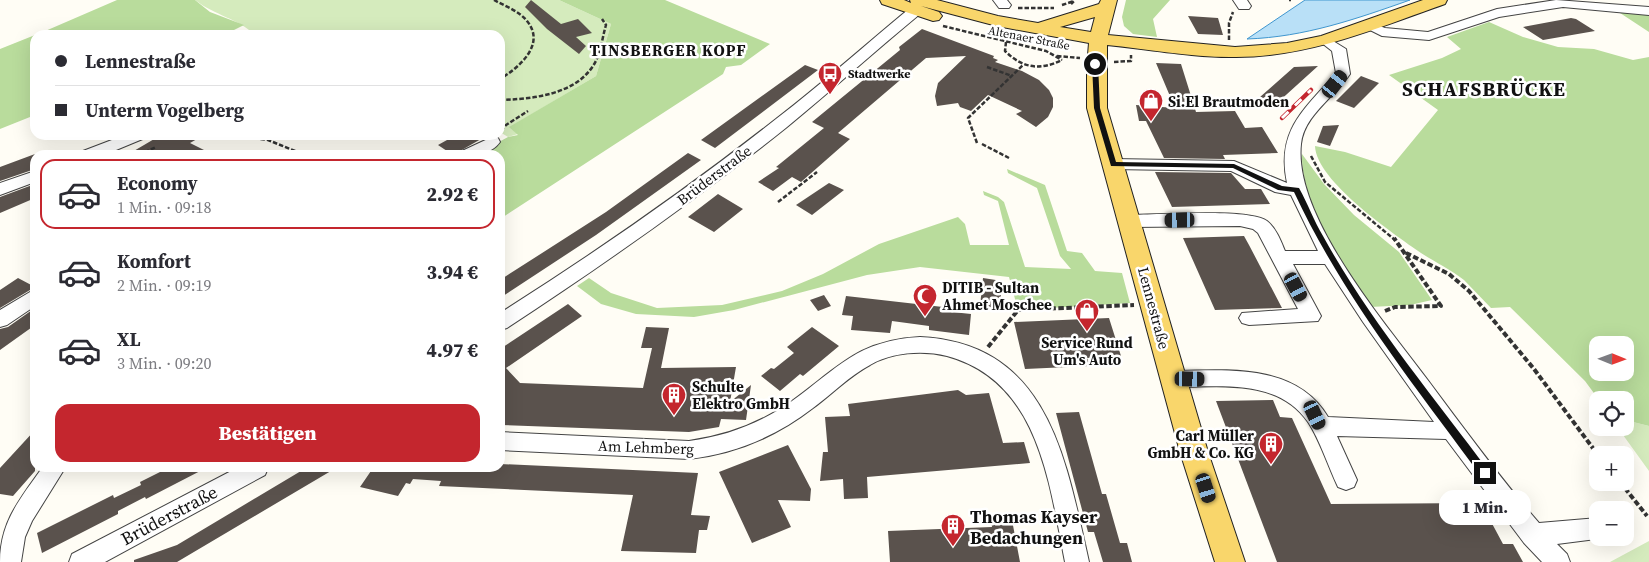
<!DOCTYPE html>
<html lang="de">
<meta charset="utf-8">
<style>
:root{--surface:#fff;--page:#f2f2f3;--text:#2b2b33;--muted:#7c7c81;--line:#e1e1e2;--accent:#c4262e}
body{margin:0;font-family:"Source Serif 4",serif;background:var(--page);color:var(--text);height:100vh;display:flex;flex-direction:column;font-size:19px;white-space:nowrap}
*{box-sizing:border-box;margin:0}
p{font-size:16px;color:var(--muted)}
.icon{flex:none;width:28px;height:28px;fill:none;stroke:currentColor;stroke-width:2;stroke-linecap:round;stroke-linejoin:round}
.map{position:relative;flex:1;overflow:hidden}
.details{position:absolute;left:30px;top:150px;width:475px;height:322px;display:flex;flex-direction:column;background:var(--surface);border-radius:15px;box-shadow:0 5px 20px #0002}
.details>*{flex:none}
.hud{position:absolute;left:30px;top:30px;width:475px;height:110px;border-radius:15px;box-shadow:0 5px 20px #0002;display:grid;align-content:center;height:110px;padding:0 25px;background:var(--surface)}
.needle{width:32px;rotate:91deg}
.buttons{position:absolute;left:1589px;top:336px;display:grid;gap:10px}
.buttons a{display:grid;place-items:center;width:45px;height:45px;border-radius:10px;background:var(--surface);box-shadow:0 5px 20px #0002;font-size:25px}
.end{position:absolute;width:22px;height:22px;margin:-11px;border:6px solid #111;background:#fff;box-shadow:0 0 0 2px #fff}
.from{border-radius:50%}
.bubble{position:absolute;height:35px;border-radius:15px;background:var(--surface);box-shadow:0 5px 20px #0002;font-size:16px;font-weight:800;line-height:35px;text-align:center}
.car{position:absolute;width:15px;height:30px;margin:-15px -8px;border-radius:6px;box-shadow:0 0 4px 1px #0007;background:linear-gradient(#222 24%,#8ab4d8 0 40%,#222 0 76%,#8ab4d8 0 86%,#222 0)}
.hud b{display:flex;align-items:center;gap:18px;height:48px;font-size:19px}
.hud b+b{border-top:1px solid var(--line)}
.hud i{width:12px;height:12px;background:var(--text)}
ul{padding:9px 0 0;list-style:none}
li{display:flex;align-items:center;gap:15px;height:70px;margin:0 10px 8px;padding:0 15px;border:2px solid transparent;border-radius:15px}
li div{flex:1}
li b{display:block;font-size:19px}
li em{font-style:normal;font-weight:800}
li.active{border-color:var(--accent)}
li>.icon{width:45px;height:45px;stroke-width:1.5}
.primary-button{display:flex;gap:10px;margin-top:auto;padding:10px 25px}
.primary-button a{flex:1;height:58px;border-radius:15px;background:var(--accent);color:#fff;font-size:20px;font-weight:800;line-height:58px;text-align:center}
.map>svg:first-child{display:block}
.green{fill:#d5ebbd}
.forest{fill:#b9dc9c;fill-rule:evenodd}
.water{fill:#b9e0f7;stroke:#3f96cf}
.building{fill:#5a524d}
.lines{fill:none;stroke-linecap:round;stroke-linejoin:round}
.minor-casing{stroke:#444;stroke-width:2}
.major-casing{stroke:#222;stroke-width:2}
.path-far1{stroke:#333;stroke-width:2.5;stroke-dasharray:4.5 2;stroke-linecap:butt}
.path{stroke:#333;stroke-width:4;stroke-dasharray:5.5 2.5;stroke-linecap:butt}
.minor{fill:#fff;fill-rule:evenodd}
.major{fill:#f9d66b;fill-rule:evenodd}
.rail-casing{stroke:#c4262e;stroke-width:4.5}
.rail{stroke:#fff;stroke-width:3;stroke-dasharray:9;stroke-linecap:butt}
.route{fill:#111}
.labels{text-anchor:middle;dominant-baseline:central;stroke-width:5;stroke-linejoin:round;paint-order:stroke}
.far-street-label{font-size:12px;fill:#111;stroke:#fff}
.far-poi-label{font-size:12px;font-weight:bold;fill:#111;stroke:#fff;text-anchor:start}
.poi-label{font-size:15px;font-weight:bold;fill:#111;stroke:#fff;text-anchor:start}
.street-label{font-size:15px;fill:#111;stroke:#fff}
.far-district-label{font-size:16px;font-weight:bold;letter-spacing:1px;fill:#111;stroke:#fff}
.near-street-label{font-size:18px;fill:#111;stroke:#fff}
.near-poi-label{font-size:18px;font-weight:bold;fill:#111;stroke:#fff;text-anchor:start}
.district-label{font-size:20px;font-weight:bold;letter-spacing:1px;fill:#111;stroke:#fff}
</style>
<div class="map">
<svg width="1649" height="562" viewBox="0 0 1649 562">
<rect width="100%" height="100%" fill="#fffdf5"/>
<path class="green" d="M195,0h364l52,24 -15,52 -86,51 8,7 -10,3 -8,-5v-97h-245c-18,-17 -39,-19 -60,-35z
M1625,420l24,6v45l-31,-43h7z
M1649,541v21h-39z"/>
<path class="forest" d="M117,0h78l15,12 34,13 -20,10h-188z
M559,0h106l105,44 -29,21 -15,2 -3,7 -223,145v-64h-25l33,-18 10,-2 -9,-8 87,-51 15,-52z
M1126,0h44l-17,19 4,18 -24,-3 -9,-8 -2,-9z
M1617,11l32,3v18z
M1489,22l34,15 35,10 36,2 39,11 16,-3v369l-24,-6v-20h-26l-14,-19 -75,-74 -19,1c-9,-9 -18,-19 -27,-28 -13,-10 -29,-18 -43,-27 -27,-19 -105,-72 -106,-107l30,6 46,15 47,-57 -49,-35 53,-17 19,-9 -14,-12zM1598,345h27v27h-27z
M35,35v80l-35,14v-80z
M1302,154l22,30 30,31 45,37 33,48 -22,5 -40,2c-28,-34 -70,-109 -68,-153z
M1007,169l38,16 22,66 15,2 13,18 27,2 8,30 -112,7 -9,-33 -89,-10 -53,8 -133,35 -40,7 -58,-3 -35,-10 -24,-18 12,-8 22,15 46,15 65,-3 60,-14 41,-17 56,-30 79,-27 7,7 5,21h39l-11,-44 -14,-6 -1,-4 15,6 6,5 21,65 46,2 -11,-13 -23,-68 -29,-15z"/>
<path class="water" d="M1305,0h105c-54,19 -105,37 -163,39z"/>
<path class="building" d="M531,0l30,24 17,-5 14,14 -16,4 10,9 -7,8 -32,-25 -22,-22z
M1188,16l30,2 5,17 -25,-1z
M1571,18l5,1 19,12 -52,9 -20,-13z
M922,29l72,27 -1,2 5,2 -3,2 27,9 17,9 10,10 4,8v9l-5,10 -12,10 -20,-13 6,-3 -34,-16 -17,16 -11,-4 -2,-4 -21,3 -2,-10 3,-13 28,-27 -40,2 -88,75 12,6 -49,43 -9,-5 -19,14 -15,-9 21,-14 -3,-1 48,-39 -12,-6 88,-72 -1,-3z
M1156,63l25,1 15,48 39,-1 10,17 17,-1 16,26 -55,2 2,4 -61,-1 -18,-37h-7l-3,-16 39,3z
M805,65l13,5 -103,78 -14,-8z
M1318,66l-42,38 -16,-7 34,-30z
M1361,76l18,7 -25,25 -18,-7z
M1339,125l-9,21 -13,-4 6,-16z
M161,135h43l-14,8 24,12h-87z
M456,135h32l-35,20 -15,-10z
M688,153l13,7 -105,75 -96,63v-18l106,-68z
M35,154v15l-35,12v-14z
M1155,172l76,1 14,16h16l9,15 -98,3z
M829,183l15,7 -32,25 -16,-10z
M35,184v14l-35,15v-16z
M718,194l25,15 -29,23 -26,-15z
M1244,236l5,9 33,63 -67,2 -32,-72z
M18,278l17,9 -35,21v-18z
M983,278l19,3 -2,28 -20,-3z
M824,295l7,11 -13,5 -8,-11z
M846,296l97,11v4l28,3 -2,21 -40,-5v-4l-37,-5 -2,12 -39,-3 2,-14 -11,-1z
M568,304l14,12 -76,52 14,15 123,5 9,-40h-11l5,-21 23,1 -8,40 75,-1 -6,35 21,-17 -5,35 -25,-1 -2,8 -30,5 -189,-7v-76z
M35,308v17l-35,25v-21l8,-2z
M1109,318l12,38 -34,2 3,8 -65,3 -11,-47z
M812,327l27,19 -36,30 -3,-2 -20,17 -19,-15 10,-8 3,1 20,-16 -7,-6z
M958,390l8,5 23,-2 14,50 21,-1 6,21 -163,14 1,21 -24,1 -1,-20 -23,2 3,-29h5l-3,-35 25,-1 -2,-12z
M1273,400l7,17 12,1 39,86 150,-1 22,41h10l10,18h-246l-61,-161z
M1079,412l23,82h4l14,49h7l5,19h-29l-9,-30h-6l-32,-119z
M35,430v41l-22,25 -13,-2v-26z
M788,445l23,44 -1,12 -32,-1 13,27 -39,16 -33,-71z
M500,464l198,9 -7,42 19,1 -3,14h-8l-3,23 -75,-2 12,-56 -194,-9 2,-5 -28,-2 -3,5 -4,-1 -8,13 -38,-9 13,-19h127z
M168,468h38l-60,31 -1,-2 -27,14v3l-76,39 -5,-20 76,-38 1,3 27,-13 -1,-3z
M306,468h30l-159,94h-43v-2l43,-15z
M990,515h21l9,47h-130l-2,-31 104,-4z"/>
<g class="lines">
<defs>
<path id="minor" d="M993,0h14l4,5 -2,3h-10z
M1233,0h14l4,6 -2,3h-10z
M1556,0l93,7v8l-86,-8 -64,10 -70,23 -47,-4 -20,-10 7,-4 16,6 43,4 69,-23z
M915,7l7,4 -2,3c-45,37 -88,76 -133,113 -90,72 -184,138 -280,201l-7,2v-17c95,-60 187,-124 276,-194 46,-35 89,-74 134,-111z
M1325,36l21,13 4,25c-15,23 -46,41 -49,70 -8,73 86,181 129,239 35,47 70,95 109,140l59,-5v20h6l-47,6 10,10 3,8h-28l-18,-19 -78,-104 -109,-3 20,44 -3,7 -8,3 -8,-3c-10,-21 -18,-47 -30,-65 -30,-44 -89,-35 -135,-35l-7,-2 -3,-6 3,-6 7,-2c54,-1 123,-8 155,46l106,5 -71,-100 -38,-58h-32l28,52 -3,5 -69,4 -7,-2 -3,-5 3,-5 56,-4 -40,-76 -5,-4 -13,-3 -110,1 -6,-2 -3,-4 3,-4 6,-2c27,0 118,-7 137,6 9,7 14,20 18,30h33l-27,-56 -16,-3 -44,-21 -118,-2 -6,-1 -2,-4 2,-4 6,-1 121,2 53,22c-11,-53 17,-73 49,-110l-4,-22 -14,-11z
M125,135h22l-2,3 -41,17h-23l2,-4z
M492,137l6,1 2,4c-9,13 -26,13 -40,13l2,-4z
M35,171v11l-35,13v-12z
M35,289v17l-28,19 -7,2v-17z
M920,337c129,6 146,123 169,225h-24c-16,-80 -26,-181 -118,-206 -24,-6 -55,-4 -77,9 -21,11 -38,29 -57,43 -36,28 -79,46 -124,51l-189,-9v-18l189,9c38,-5 72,-18 103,-40 46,-33 66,-61 128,-64z
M42,468h23l-33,53 -7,16 -4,25h-21c0,-40 20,-63 42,-94z
M237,468h31l-3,7 -160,87h-36l3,-8z"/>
<path id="major" d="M880,0h24l7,3 -1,-3h27l61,16 40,7 61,-19 2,-4h16l-9,35 127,12 52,-4 34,-7 102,-36h24l-2,4c-68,24 -136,53 -209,53 -40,1 -89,-8 -129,-12v63l101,344 37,110h-30l-35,-110 -93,-344v-41l2,-24 -92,-17 -76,-20 18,6 3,4 -3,4 -6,1 -51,-17zM1095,17l-4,15 -31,-5z"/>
</defs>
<use href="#minor" class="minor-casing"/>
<use href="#major" class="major-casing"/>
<path class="path-far1" d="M494,0c11,6 25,11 33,21 19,23 -7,46 -27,58
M1289,0h2
M1062,5l12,-4 -3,3
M1018,8h36
M943,26l103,25 16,9
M1229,40v-17l4,-11
M1006,42l-1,9c17,17 35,20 57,9
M1057,56l23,2
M1114,62l17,-1v-6
M987,67l25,9
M500,100c32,-1 74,-5 93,-34 8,-12 9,-28 13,-41l-4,-6
M501,131l5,-6 22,-14
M254,138l14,2 27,11 -2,4
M977,143l-9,-25 55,-53
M982,144l27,14
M151,151l10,4
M139,155l17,-8
M166,155l3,-2
M1311,156l14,26 70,58
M778,202l39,-30"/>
<path class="path" d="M1406,253l43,21 20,17 65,78 64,86
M1385,311l10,-4 46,-1 -47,-68
M988,347l30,-37 116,-5
M1620,482l27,34"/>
<use href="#minor" class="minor"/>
<use href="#major" class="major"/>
<defs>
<path id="rail" d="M1282,118l29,-28"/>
</defs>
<use href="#rail" class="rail-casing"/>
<use href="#rail" class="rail"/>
</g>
<path class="route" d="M1095,62l3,2 2,44 16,54 118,2 48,22 17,2c9,16 15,33 24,48 45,82 109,159 165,234v6h-7c-67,-91 -139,-181 -187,-284l-16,-2 -45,-22 -122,-2 -17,-58 -2,-44z"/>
<defs>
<symbol id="bus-pin" viewBox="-11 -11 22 30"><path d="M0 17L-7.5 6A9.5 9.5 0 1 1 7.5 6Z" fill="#c4262e" stroke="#fff"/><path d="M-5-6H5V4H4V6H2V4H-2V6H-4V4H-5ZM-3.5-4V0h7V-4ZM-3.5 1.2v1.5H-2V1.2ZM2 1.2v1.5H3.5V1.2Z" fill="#fff"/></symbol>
<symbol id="shop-pin" viewBox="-11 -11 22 30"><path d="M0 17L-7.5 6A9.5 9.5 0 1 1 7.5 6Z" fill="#c4262e" stroke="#fff"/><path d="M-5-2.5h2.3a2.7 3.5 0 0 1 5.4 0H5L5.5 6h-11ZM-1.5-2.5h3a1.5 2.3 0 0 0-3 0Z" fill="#fff"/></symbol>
<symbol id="mosque-pin" viewBox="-11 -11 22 30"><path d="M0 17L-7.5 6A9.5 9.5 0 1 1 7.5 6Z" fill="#c4262e" stroke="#fff"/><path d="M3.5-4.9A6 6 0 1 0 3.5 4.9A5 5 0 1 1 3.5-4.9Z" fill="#fff"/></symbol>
<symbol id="building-pin" viewBox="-11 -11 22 30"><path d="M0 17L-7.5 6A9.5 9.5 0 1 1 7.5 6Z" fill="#c4262e" stroke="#fff"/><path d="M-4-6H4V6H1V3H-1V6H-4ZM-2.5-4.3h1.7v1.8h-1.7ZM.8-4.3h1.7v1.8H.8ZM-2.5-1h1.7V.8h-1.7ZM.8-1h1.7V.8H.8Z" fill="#fff"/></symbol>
</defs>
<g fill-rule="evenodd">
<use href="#bus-pin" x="816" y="60" width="28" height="38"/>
<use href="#shop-pin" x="1137" y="87" width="28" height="38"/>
<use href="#mosque-pin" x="911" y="282" width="28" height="38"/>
<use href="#shop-pin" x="1073" y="297" width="28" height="38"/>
<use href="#building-pin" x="660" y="381" width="28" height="38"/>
<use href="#building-pin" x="1257" y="430" width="28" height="38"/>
<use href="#building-pin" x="939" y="512" width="28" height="38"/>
</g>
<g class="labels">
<g class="far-street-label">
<text transform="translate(1029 38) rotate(11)">Altenaer Straße</text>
</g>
<g class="far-poi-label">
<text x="848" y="74">Stadtwerke</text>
</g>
<g class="poi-label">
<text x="1168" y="101">Si.El Brautmoden</text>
<text x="942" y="287">DITIB - Sultan<tspan x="942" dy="17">Ahmet Moschee</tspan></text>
<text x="1087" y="342" text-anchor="middle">Service Rund<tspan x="1087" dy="17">Um's Auto</tspan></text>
<text x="692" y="386">Schulte<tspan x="692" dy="17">Elektro GmbH</tspan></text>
<text x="1254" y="435" text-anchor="end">Carl Müller<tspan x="1254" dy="17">GmbH &amp; Co. KG</tspan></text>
</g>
<g class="street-label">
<text transform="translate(714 175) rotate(-37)">Brüderstraße</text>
<text transform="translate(1154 308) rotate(75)">Lennestraße</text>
<text transform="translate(646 447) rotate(2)">Am Lehmberg</text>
</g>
<g class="far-district-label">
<text x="668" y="50">TINSBERGER KOPF</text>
</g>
<g class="near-street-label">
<text transform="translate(169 515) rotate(-28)">Brüderstraße</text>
</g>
<g class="near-poi-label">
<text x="970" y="516">Thomas Kayser<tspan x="970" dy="21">Bedachungen</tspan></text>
</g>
<g class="district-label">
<text x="1484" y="89">SCHAFSBRÜCKE</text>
</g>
</g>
</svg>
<div class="buttons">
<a><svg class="needle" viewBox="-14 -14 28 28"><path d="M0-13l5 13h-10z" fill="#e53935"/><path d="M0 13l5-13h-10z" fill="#7c7c81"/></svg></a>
<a><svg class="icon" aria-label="locate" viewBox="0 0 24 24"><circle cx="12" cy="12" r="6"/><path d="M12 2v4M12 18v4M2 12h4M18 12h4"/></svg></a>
<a>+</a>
<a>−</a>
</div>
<i class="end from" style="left:1095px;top:64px"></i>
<i class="end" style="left:1485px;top:473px"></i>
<div class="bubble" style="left:1439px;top:490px;width:92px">1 Min.</div>
<i class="car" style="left:1335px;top:84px;rotate:38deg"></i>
<i class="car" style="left:1180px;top:220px;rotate:269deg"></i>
<i class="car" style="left:1296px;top:287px;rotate:152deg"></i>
<i class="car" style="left:1190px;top:379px;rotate:91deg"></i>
<i class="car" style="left:1315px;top:415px;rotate:155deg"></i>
<i class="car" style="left:1206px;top:488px;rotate:162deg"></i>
<div class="hud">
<b><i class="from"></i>Lennestraße</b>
<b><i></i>Unterm Vogelberg</b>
</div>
<section class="details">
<ul>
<li class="active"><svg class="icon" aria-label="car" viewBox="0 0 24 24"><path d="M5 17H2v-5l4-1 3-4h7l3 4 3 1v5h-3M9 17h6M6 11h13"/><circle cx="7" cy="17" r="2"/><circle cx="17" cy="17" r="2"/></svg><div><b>Economy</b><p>1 Min. · 09:18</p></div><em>2.92 €</em></li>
<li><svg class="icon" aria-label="car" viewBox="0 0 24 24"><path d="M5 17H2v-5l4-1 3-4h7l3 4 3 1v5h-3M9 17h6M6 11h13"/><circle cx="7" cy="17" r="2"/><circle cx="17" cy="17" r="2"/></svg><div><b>Komfort</b><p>2 Min. · 09:19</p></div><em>3.94 €</em></li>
<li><svg class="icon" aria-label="car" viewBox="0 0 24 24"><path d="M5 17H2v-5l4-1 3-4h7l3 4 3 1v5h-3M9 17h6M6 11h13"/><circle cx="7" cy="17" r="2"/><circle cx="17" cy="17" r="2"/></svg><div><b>XL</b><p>3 Min. · 09:20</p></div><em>4.97 €</em></li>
</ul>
<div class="primary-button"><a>Bestätigen</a></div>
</section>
</div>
